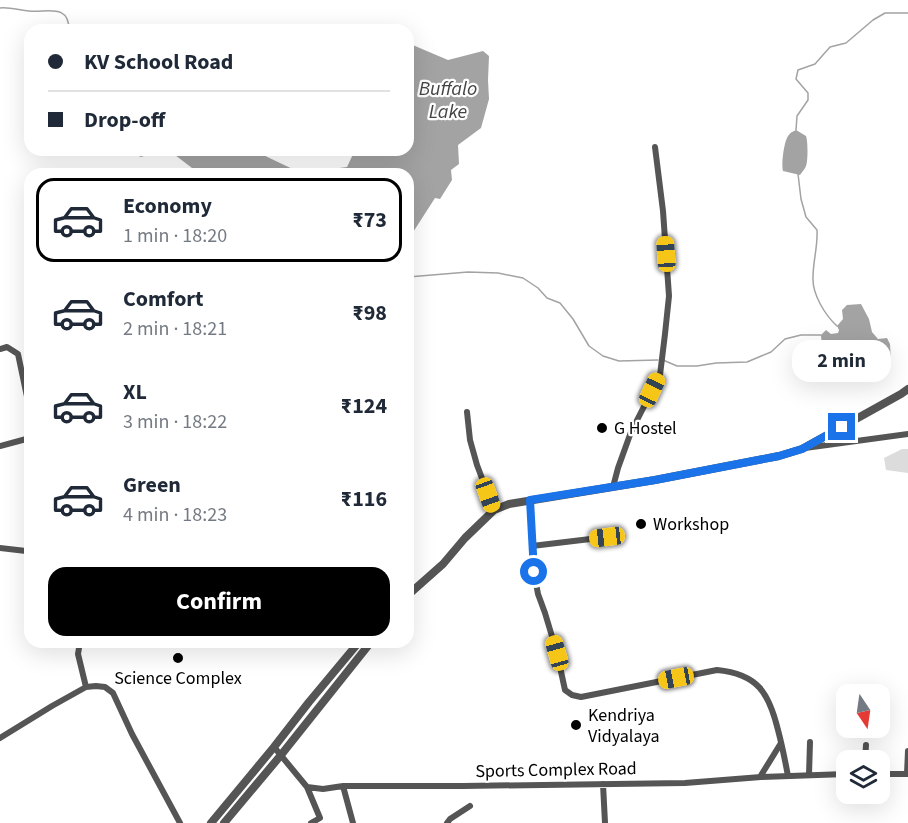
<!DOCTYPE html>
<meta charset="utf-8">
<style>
:root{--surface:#fff;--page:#f2f2f3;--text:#1f2937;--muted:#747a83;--line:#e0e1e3;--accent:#000}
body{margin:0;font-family:"Source Sans 3",sans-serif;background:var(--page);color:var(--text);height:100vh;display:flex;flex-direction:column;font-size:22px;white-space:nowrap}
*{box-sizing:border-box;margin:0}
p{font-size:20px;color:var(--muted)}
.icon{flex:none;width:33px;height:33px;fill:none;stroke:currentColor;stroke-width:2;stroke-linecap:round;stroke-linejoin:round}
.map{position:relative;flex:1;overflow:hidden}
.side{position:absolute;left:24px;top:168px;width:390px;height:480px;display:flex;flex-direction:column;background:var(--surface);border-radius:18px;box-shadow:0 6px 24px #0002}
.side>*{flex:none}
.top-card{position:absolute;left:24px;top:24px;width:390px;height:132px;border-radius:18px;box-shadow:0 6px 24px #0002;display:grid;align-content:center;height:132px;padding:0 24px;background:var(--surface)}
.needle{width:39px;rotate:167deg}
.buttons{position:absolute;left:836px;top:684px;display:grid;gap:12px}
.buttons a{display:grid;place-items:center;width:54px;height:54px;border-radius:12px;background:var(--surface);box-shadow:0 6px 24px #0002;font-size:30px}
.end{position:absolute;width:27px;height:27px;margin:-14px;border:8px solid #1a73e8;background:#fff;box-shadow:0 0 0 3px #fff}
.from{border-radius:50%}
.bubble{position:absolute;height:42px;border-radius:18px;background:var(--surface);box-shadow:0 6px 24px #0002;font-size:20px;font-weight:700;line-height:42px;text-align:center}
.car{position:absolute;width:18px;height:36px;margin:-18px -9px;border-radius:8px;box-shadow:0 0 4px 2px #0007;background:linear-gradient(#f5c518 24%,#345 0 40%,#f5c518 0 76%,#345 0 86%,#f5c518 0)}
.top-card b{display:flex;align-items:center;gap:21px;height:57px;font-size:22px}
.top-card b+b{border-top:2px solid var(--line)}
.top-card i{width:15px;height:15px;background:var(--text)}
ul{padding:10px 0 0;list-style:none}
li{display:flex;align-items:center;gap:18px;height:84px;margin:0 12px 9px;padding:0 12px;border:3px solid transparent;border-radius:18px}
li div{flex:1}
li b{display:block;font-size:22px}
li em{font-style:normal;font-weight:700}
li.selected{border-color:var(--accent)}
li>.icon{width:54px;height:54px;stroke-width:1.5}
.cta{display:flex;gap:12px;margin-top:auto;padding:12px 24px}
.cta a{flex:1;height:69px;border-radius:18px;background:var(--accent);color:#fff;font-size:24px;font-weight:700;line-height:69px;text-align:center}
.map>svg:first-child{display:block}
.green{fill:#dcdcdc}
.water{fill:#a3a3a3}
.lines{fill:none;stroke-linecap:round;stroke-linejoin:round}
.stream{stroke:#a3a3a3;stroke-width:1.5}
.minor{stroke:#555;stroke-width:6}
.tertiary{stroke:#555;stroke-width:8}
.route{stroke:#1a73e8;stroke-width:8}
.poi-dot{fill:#000;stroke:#fff;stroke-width:2}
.labels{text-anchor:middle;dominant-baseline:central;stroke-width:4.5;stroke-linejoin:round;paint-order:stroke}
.poi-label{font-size:18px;fill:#000;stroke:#fff;text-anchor:start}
.street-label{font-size:18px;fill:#000;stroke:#fff}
.water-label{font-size:20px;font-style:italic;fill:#444;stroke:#fff}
</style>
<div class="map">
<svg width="908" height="823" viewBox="0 0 908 823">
<rect width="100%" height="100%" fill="#fff"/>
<path class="green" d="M902,449h6v24l-22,-3 -2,-12z"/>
<path class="water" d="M408,43l40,17 35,-9 6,5 -1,24 1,19 -8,29 -23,17 1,19 -8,6 1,10 -12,19 -5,-1 -27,42v-66h-215l-1,-6 -17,-13 -17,-2 -18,4 -4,-7h85l8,5 30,-2 42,20 46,-6 8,-17h53z
M796,130l10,6c2,5 2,25 0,30 -1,3 -4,6 -6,9l-17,-4c-2,-7 1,-29 5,-35 3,-4 4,-4 8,-6z
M861,304l8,15 3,13 6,7 9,-1 3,6 1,17 -16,4 -4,-10c-10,0 -44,1 -49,-10 0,0 -1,-9 -1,-10l5,-5 5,4 7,-1 1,-3 -2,-4 6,-7 -1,-9 5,-5z"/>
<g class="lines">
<path class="stream" d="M0,8c9,-1 19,2 29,3 18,2 40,-8 40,19
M796,130l1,-14 11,-16v-7l-12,-14 2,-9 17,-6 15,-17 16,-4 27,-23 12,-7h23
M798,174l3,25 5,18 11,13c1,16 -4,31 -4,47 -1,17 12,38 24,49
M408,277l60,-5 30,1 25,5 15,10 9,10 13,5 13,16 16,27 14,10 16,5 39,-1
M663,360l14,6h20l19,-3 31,-1 24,-10 14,-13 16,-4h20"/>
<path class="minor" d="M0,349l7,-2 11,7 12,57
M467,412l3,28 7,25 17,45
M0,446l30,-8
M805,448l103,-14
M613,487l5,-19 13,-36 29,-57 5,-41 4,-38 -6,-85 -8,-64
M530,500l4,72 4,22 7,19 12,40 8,37 7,5 9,2 136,-27c41,4 52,23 61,60 4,15 7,30 10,46
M532,546l75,-9
M0,548l26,3 4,-1
M80,642l-2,12 8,33 10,-1 9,1 8,6 19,41 48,89
M0,738l52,-32 34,-19
M274,747l33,40 16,2 20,-3h120l222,-3 76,-6 85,-3
M865,760l1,-15
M879,774h29
M907,774l1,-23
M809,775l1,-33
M760,777l21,-34
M603,784l2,39
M343,786l10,37
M307,787l13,31 -9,5
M880,797l1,-23
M447,823l3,-4 20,-13"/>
<path class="tertiary" d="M408,595l35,-31 22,-26 29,-28 15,-6 146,-24 124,-24 23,-7 99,-55 7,-5
M211,823l63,-76 35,-45 50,-60
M224,823l57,-68 90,-113"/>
</g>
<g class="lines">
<path class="route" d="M534,572l-4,-72 125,-20 124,-24 23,-7 40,-22"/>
</g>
<g class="poi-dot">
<circle cx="602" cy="428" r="6"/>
<circle cx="641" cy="524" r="6"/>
<circle cx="178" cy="658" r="6"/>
<circle cx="576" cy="725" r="6"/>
</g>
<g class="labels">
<g class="poi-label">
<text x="614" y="428">G Hostel</text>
<text x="653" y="524">Workshop</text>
<text x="178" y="678" text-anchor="middle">Science Complex</text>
<text x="588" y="715">Kendriya<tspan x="588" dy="21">Vidyalaya</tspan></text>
</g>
<g class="street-label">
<text transform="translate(556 770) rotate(-1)">Sports Complex Road</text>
</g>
<g class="water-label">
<text x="448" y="89">Buffalo<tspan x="448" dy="23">Lake</tspan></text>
</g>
</g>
</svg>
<div class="buttons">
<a><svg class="needle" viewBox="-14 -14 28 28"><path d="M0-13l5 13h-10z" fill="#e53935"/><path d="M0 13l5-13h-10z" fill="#747a83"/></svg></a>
<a><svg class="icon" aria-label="layers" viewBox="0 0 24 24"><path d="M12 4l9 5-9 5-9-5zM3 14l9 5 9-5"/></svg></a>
</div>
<i class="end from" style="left:534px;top:572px"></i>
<i class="end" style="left:842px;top:427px"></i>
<div class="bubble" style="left:792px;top:340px;width:99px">2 min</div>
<i class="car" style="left:666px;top:254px;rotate:356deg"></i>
<i class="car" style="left:652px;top:390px;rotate:25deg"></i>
<i class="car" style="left:488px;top:495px;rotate:160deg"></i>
<i class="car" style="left:607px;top:537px;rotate:263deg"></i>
<i class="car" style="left:557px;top:653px;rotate:344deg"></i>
<i class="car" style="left:676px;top:678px;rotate:259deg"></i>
<div class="top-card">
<b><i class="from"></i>KV School Road</b>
<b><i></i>Drop-off</b>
</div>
<section class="side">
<ul>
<li class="selected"><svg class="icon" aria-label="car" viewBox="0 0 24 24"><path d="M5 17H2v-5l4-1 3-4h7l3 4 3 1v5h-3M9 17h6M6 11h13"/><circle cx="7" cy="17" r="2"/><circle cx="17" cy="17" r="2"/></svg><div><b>Economy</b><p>1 min · 18:20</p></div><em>₹73</em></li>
<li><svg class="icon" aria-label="car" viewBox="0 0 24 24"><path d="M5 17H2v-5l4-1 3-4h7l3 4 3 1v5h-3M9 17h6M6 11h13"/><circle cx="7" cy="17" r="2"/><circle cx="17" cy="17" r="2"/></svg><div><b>Comfort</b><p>2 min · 18:21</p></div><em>₹98</em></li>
<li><svg class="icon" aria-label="car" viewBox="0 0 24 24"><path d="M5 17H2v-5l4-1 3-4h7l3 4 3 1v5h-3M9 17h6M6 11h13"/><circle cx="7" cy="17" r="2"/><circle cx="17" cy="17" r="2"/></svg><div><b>XL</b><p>3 min · 18:22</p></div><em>₹124</em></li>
<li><svg class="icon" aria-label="car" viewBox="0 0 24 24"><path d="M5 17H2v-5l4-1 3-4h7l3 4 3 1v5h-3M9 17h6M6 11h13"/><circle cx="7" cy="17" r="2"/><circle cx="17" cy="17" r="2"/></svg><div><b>Green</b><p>4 min · 18:23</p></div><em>₹116</em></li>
</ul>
<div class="cta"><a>Confirm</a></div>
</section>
</div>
